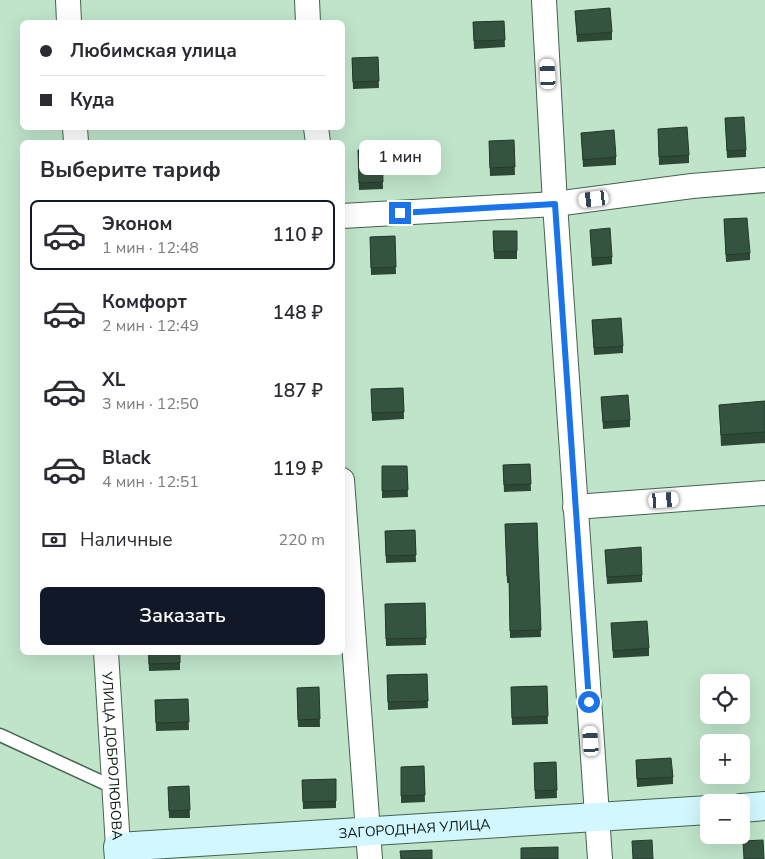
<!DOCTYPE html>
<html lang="ru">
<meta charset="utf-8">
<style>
:root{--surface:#fff;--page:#f2f2f3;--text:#2b2b33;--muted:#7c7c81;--line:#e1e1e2;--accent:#111827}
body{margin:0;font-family:"Nunito Sans",sans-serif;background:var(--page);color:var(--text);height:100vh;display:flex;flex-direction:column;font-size:19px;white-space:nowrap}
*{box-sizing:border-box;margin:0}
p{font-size:16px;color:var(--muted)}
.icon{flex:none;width:28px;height:28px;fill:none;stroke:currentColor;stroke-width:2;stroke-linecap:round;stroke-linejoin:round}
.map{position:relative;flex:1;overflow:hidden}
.details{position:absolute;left:20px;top:140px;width:325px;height:515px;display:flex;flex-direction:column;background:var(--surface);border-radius:8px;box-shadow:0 5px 20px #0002}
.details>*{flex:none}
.top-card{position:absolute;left:20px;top:20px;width:325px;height:110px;border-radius:8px;box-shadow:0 5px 20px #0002;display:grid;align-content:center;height:110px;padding:0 20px;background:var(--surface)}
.buttons{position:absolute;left:700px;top:674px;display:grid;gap:10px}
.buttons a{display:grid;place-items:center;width:50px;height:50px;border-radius:8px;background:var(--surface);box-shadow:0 5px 20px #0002;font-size:25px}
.end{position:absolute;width:22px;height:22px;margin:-11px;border:6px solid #1a73e8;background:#fff;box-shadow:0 0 0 2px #fff}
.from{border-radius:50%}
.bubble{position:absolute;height:35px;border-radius:8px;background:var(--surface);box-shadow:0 5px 20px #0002;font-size:16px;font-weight:600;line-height:35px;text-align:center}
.car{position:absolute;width:15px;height:30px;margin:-15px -8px;border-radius:6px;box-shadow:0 0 4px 1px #0007;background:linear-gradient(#fff 24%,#345 0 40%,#fff 0 76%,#345 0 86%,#fff 0)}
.top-card b{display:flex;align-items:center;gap:18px;height:48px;font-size:19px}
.top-card b+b{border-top:1px solid var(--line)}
.top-card i{width:12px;height:12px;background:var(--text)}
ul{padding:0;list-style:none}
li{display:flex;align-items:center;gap:15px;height:70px;margin:0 10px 8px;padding:0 10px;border:2px solid transparent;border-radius:8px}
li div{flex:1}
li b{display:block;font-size:19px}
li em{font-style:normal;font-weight:600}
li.selected{border-color:var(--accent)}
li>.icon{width:45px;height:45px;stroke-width:1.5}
h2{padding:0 20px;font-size:22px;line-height:60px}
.pay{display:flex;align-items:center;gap:12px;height:55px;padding:0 20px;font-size:19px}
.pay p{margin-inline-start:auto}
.action{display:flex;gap:10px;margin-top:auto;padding:10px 20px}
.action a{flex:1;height:58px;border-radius:8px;background:var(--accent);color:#fff;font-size:20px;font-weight:600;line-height:58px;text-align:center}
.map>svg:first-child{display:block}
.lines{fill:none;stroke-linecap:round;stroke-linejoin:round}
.lane-casing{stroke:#43634d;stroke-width:15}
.street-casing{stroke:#43634d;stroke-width:26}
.secondary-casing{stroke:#43634d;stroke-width:30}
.lane{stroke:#fff;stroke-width:12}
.street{stroke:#fff;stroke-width:24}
.secondary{stroke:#d3f7ff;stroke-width:28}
.wall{fill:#2e4836}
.building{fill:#35543f;stroke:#253b2c}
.route{stroke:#1a73e8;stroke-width:6}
.labels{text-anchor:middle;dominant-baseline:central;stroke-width:5;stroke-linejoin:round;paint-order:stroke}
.street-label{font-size:14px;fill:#0c1910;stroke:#f0fef4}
</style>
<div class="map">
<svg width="765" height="859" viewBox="0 0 765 859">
<rect width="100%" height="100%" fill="#bfe4ca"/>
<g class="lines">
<defs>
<path id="lane" d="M0,735l115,53"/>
<g id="street">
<path d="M68,0l1,22"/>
<path d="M307,0l1,22"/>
<path d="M544,0l11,204 45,655"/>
<path d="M75,128l1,14"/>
<path d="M316,128l2,14"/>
<path d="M342,216l213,-12 137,-18 73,-6"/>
<path d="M342,480l28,379"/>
<path d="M575,507l190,-14"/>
<path id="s1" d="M106,652l12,195"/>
</g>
<g id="secondary">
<path d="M741,808l24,-2"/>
<path id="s2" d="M119,859l-1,-12 591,-37"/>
</g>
</defs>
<use href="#lane" class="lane-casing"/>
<use href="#street" class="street-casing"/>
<use href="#secondary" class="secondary-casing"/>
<use href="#lane" class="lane"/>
<use href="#street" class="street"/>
<use href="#secondary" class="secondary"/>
</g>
<path class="wall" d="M575,11l37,21v8l-35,2z
M504,21l1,26 -31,2 -1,-27z
M378,57l1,31 -26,1 -1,-31z
M725,118l21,32v7l-19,1z
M658,129l31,26v8l-30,2z
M581,133l35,24v8l-33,2z
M514,140l1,35 -25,1 -1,-27z
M358,150h24l1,39 -24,1z
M724,219l26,34v7l-24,2z
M590,230l22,27v7l-20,2z
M493,231h24v28h-23z
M395,236l1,38 -25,1 -1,-38z
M592,320l31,26v7l-29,2z
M403,388l1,31 -32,2 -1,-32z
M601,397l29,23v7l-27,2z
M765,401v42l-44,3 -2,-41z
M530,464l1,27 -27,1 -1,-27z
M382,466h25l1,31 -26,1z
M537,523l4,114 -31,1 -1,-55h-2l-2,-59z
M415,530l1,32 -30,1 -1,-32z
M605,550l37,25v7l-35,2z
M425,603l1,42 -40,1 -1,-42z
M611,623l38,25v8l-36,2z
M148,652h32v18l-31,1z
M427,674l1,34 -40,2 -1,-35z
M547,686l1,38 -36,1 -1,-38z
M319,687l1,40h-22l-1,-39z
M188,699l1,31 -33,1 -1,-31z
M636,760l37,17v7l-36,3z
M556,762l1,36 -22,1 -1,-36z
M424,766l1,36 -24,1v-36z
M336,779v29l-33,1 -1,-29z
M189,786l1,32h-21l-1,-31z"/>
<path class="building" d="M610,8l2,24 -35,3 -2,-24z
M504,21l1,19 -31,1 -1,-19z
M378,57l1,24 -26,1 -1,-24z
M744,117l2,33 -19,1 -2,-33z
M687,127l2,28 -30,2 -1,-28z
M614,130l2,27 -33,3 -2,-27z
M514,140l1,27 -25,1 -1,-27z
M358,150h24l1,32 -24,1z
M747,218l3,35 -24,2 -2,-36z
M610,228l2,29 -20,1 -2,-28z
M493,231h24v20l-23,1z
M395,236l1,31 -25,1 -1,-31z
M621,318l2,28 -29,2 -2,-28z
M403,388l1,24 -32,1 -1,-24z
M628,395l2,25 -27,2 -2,-25z
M765,401v31l-44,3 -2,-30z
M530,464l1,20 -27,1 -1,-20z
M382,466h25l1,24 -26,1z
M537,523l4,107 -31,1 -1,-55h-2l-2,-52z
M415,530l1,25 -30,1 -1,-25z
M641,547l1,28 -35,2 -2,-27z
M425,603l1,35 -40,1 -1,-35z
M647,621l2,27 -36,3 -2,-28z
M149,652h31v11l-31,1z
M427,674l1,27 -40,1 -1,-27z
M547,686l1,30 -36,2 -1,-31z
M319,687l1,32 -22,1 -1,-32z
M188,699l1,23 -33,1 -1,-23z
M671,758l2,19 -36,2 -1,-19z
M556,762l1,28 -22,1 -1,-28z
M424,766l1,29 -24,1v-29z
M336,779v22l-33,1 -1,-22z
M189,786l1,24 -21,1 -1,-24z
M652,840l1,19h-20l-1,-18z
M763,840l1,19h-20l-1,-18z
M558,847v12h-37v-11z
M432,850v9h-31l-1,-8z"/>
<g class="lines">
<path class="route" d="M400,213l155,-9 34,498"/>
</g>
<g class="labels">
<g class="street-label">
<text stroke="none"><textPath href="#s1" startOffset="104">УЛИЦА ДОБРОЛЮБОВА</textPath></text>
<text stroke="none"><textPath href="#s2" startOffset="309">ЗАГОРОДНАЯ УЛИЦА</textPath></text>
</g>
</g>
</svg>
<div class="buttons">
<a><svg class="icon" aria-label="locate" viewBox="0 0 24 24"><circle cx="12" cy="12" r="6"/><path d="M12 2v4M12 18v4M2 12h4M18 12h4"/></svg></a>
<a>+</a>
<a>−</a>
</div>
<i class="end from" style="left:589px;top:702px"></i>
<i class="end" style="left:400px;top:213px"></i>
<div class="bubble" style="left:359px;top:140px;width:82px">1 мин</div>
<i class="car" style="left:548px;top:74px;rotate:357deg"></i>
<i class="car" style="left:594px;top:199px;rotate:263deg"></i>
<i class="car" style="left:664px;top:500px;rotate:86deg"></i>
<i class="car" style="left:591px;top:741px;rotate:356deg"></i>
<div class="top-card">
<b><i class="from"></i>Любимская улица</b>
<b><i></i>Куда</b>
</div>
<section class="details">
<h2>Выберите тариф</h2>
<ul>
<li class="selected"><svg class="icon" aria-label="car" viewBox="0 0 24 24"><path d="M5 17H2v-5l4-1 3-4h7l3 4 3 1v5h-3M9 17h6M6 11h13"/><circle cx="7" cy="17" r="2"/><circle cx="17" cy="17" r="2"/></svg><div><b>Эконом</b><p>1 мин · 12:48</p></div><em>110 ₽</em></li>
<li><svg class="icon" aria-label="car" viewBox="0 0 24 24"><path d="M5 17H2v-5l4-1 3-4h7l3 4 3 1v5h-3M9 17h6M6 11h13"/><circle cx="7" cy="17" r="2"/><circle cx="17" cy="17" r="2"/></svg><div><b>Комфорт</b><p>2 мин · 12:49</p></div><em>148 ₽</em></li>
<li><svg class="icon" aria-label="car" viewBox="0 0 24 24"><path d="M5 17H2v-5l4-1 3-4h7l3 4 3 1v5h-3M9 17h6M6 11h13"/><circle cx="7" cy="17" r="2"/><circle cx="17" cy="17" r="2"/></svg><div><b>XL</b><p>3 мин · 12:50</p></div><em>187 ₽</em></li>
<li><svg class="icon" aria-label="car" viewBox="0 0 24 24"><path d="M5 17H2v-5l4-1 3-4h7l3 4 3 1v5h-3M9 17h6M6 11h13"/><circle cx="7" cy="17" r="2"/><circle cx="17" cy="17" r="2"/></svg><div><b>Black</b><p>4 мин · 12:51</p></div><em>119 ₽</em></li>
</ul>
<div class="pay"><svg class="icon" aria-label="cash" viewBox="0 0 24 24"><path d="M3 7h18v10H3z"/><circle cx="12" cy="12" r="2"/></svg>Наличные<p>220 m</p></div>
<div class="action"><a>Заказать</a></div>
</section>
</div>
